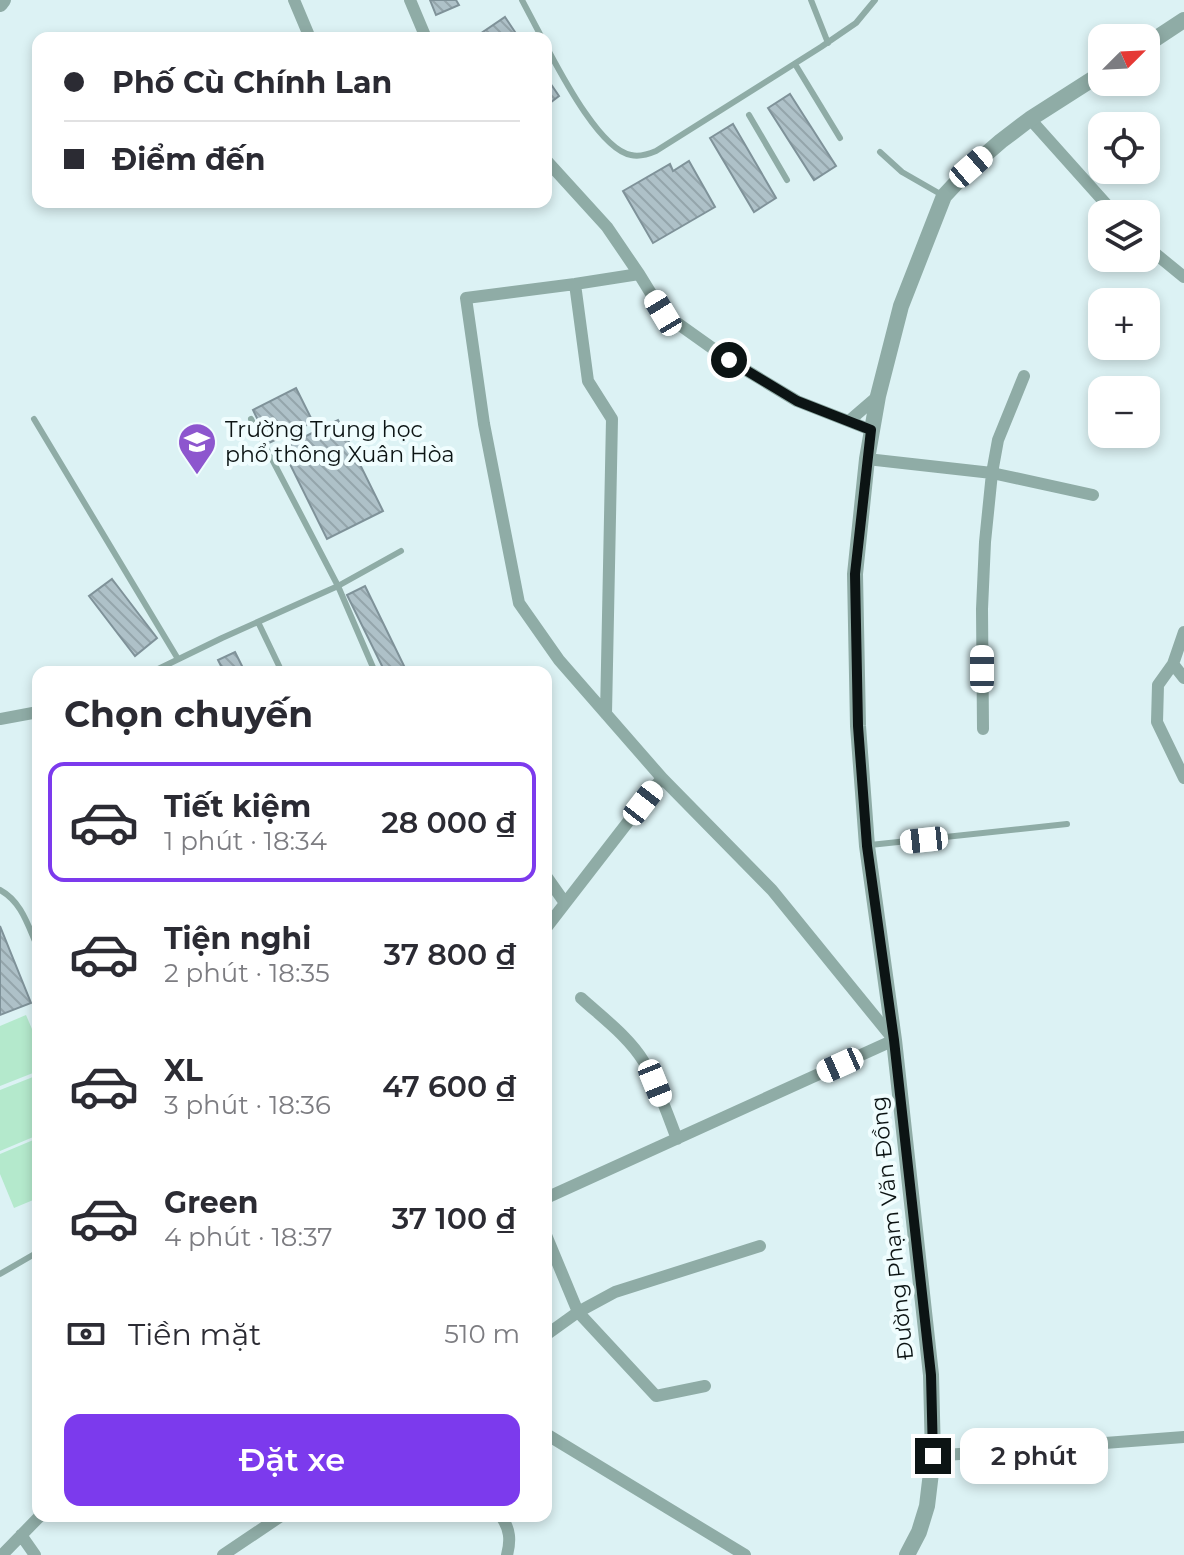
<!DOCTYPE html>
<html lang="vi">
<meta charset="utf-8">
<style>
:root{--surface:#fff;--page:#f2f2f3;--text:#2b2b33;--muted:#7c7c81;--line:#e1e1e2;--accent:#7c3aed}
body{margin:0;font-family:Montserrat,sans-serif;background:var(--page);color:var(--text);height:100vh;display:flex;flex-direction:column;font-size:30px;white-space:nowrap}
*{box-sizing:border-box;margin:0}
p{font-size:26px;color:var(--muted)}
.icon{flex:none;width:44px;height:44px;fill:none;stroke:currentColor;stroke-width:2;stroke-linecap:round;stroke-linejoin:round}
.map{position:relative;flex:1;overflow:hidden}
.panel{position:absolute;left:32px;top:666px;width:520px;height:856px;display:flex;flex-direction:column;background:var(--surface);border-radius:16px;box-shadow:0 4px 12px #0003}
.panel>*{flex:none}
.top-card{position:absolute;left:32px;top:32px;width:520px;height:176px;border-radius:16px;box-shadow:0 4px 12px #0003;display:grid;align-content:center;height:176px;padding:0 32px;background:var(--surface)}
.needle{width:52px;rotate:66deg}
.tools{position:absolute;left:1088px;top:24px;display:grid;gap:16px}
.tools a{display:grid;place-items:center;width:72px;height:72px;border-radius:16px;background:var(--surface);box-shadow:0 4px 12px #0003;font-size:40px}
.end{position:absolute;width:36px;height:36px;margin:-18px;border:10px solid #0c1414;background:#fff;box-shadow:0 0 0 4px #fff}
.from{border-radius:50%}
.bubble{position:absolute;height:56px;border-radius:16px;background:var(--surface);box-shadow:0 4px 12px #0003;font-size:26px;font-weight:600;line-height:56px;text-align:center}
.car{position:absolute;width:24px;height:48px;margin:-24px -12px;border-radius:10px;box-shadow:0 0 6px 2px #0007;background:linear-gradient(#fff 24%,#345 0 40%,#fff 0 76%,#345 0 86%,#fff 0)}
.top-card b{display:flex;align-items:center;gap:28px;height:76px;font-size:30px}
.top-card b+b{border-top:2px solid var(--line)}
.top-card i{width:20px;height:20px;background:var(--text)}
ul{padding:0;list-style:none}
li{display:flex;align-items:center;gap:24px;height:120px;margin:0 16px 12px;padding:0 16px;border:4px solid transparent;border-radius:16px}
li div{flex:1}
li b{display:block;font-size:30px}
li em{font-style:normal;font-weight:600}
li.active{border-color:var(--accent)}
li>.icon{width:72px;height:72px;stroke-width:1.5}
h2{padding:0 32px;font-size:36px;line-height:96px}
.pay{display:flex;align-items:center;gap:20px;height:88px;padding:0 32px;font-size:30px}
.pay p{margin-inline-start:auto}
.action{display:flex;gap:16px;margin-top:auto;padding:16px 32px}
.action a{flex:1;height:92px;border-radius:16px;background:var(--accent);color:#fff;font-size:32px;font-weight:600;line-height:92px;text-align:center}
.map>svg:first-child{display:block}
.park{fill:#b4e9cc}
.building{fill:url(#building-back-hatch);stroke:#7f9299;stroke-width:2}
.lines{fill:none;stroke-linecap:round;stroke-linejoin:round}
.service{stroke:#8faca6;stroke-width:6}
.minor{stroke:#8faca6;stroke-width:12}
.tertiary{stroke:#8faca6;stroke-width:16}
.route{stroke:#0c1414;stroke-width:10}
.labels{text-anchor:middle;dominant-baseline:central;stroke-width:8;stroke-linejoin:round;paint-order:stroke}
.poi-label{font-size:22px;fill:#0c1414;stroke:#f0fdfe;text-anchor:start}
.street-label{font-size:22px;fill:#0c1414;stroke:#f0fdfe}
</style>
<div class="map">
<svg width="1184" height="1555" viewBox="0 0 1184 1555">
<defs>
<pattern id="building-back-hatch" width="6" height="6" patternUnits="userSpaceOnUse" patternTransform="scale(2)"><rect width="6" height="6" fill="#aec1c8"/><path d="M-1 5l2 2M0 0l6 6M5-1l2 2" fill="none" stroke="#94a5ab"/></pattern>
</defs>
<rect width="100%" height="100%" fill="#dcf2f4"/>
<path class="park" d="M26,1015l12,28v28l-38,15v-60z
M38,1075v60l-38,16v-61z
M38,1138v60l-24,10 -14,-34v-20z"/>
<path class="building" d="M430,0h26l3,5 -23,10z
M505,17l14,21h-45z
M546,77l13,19 -13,10z
M790,94l46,72 -22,14 -46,-72z
M733,124l43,74 -22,14 -44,-74z
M689,161l26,46 -62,36 -30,-52 47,-27 3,7z
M296,388l17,34 -44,21 -16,-33z
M338,420l45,91 -56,28 -45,-91z
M112,579l45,59 -22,18 -46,-60z
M365,586l42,86h-22l-38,-77z
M235,652l10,20h-21l-6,-12z
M0,926l31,77 -31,12z"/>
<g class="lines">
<path class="service" d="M522,0l20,38
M811,0l17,43
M546,46c14,26 54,104 85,109 8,2 18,-1 25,-4l165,-104 35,-24 19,-23
M795,64l45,74
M749,115l38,65
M880,152l22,20 40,23
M34,419l144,240
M251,419l87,167 37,86
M258,622l24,50
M152,672l70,-34 116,-52 63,-35
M870,845l197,-21
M0,890c22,12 28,36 38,58
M0,1274l38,-22"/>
<path class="minor" d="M294,0l16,38
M410,0l16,38
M1030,119l85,95
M546,160l61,67 32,47 24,39 66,47 68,41 74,29
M1146,246l38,31
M575,284l13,97 24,38 -6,295
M849,421l29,-25
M867,459l125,14 101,22
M1184,632l-11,32 11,14
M1173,664l-15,21 -1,37 27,56
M0,719l38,-7
M983,729l-1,-120 3,-67 7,-69 6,-33 26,-64
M546,876l19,27
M546,928l116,-150
M581,998c22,20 48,39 63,64 14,24 23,51 33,77
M546,1198l348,-158 -122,-150 -110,-112 -103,-118 -40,-57 -35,-179 -18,-126 109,-14 64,-10
M546,1235l32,77 -32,23
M705,1386l-49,10 -78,-84 37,-20 145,-46
M546,1434l199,121
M933,1456l251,-19
M501,1516c9,13 10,24 6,39
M21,1535l14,20
M2,1555l38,-39
M223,1555l58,-39"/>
<path class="tertiary" d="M0,4l3,-4
M1146,45l38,-25
M907,1555l12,-23 8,-26 6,-50 -2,-81 -37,-335 -27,-194 -9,-120 -3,-152 12,-115 11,-63 23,-90 43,-110 27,-29 30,-26 29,-22 72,-46"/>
</g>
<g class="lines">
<path class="route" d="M729,360l68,41 74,29 -16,144 3,152 9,120 27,194 37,335 2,81"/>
</g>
<defs>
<symbol id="school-pin" viewBox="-11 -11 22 30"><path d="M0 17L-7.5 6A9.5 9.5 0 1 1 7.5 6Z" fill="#8d56ce" stroke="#f0fdfe"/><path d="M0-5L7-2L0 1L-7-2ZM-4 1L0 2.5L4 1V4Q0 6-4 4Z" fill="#fff"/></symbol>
</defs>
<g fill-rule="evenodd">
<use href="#school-pin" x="175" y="420" width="44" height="60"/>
</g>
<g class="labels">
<g class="poi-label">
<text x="225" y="429">Trường Trung học<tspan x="225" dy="25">phổ thông Xuân Hòa</tspan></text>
</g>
<g class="street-label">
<text transform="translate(892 1228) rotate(-96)">Đường Phạm Văn Đồng</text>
</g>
</g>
</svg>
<div class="tools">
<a><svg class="needle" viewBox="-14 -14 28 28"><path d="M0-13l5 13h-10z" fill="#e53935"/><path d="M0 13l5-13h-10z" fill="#7c7c81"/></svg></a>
<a><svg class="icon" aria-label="locate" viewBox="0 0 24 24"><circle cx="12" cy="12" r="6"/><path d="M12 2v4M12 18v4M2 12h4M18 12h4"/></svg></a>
<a><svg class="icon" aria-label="layers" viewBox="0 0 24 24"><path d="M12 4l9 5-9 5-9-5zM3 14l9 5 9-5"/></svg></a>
<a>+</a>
<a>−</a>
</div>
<i class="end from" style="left:729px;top:360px"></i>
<i class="end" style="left:933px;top:1456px"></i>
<div class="bubble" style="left:960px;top:1428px;width:148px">2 phút</div>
<i class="car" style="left:971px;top:167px;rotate:49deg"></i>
<i class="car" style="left:663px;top:313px;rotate:329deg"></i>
<i class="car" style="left:982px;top:669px;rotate:0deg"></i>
<i class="car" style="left:643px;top:803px;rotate:38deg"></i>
<i class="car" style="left:924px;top:840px;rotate:264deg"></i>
<i class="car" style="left:840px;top:1065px;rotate:246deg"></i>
<i class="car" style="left:655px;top:1083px;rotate:158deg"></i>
<div class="top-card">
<b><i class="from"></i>Phố Cù Chính Lan</b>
<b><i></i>Điểm đến</b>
</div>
<section class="panel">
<h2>Chọn chuyến</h2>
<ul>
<li class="active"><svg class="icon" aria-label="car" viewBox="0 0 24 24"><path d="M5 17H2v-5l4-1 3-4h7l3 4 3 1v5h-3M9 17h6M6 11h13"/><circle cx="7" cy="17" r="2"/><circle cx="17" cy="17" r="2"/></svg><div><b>Tiết kiệm</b><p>1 phút · 18:34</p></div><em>28 000 ₫</em></li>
<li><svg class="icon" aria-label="car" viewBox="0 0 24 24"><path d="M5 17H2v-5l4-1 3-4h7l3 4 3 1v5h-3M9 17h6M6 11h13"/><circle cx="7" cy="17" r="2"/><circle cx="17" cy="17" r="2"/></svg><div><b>Tiện nghi</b><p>2 phút · 18:35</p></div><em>37 800 ₫</em></li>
<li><svg class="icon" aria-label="car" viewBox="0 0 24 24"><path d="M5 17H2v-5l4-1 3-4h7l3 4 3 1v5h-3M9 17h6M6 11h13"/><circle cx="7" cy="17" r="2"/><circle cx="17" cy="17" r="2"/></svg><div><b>XL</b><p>3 phút · 18:36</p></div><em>47 600 ₫</em></li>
<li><svg class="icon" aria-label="car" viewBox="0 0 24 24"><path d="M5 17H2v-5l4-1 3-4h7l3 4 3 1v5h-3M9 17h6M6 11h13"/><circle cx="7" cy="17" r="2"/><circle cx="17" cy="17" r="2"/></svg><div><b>Green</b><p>4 phút · 18:37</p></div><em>37 100 ₫</em></li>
</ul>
<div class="pay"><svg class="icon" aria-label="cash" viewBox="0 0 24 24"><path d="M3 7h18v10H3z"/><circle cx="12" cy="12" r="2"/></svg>Tiền mặt<p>510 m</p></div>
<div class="action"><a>Đặt xe</a></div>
</section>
</div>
